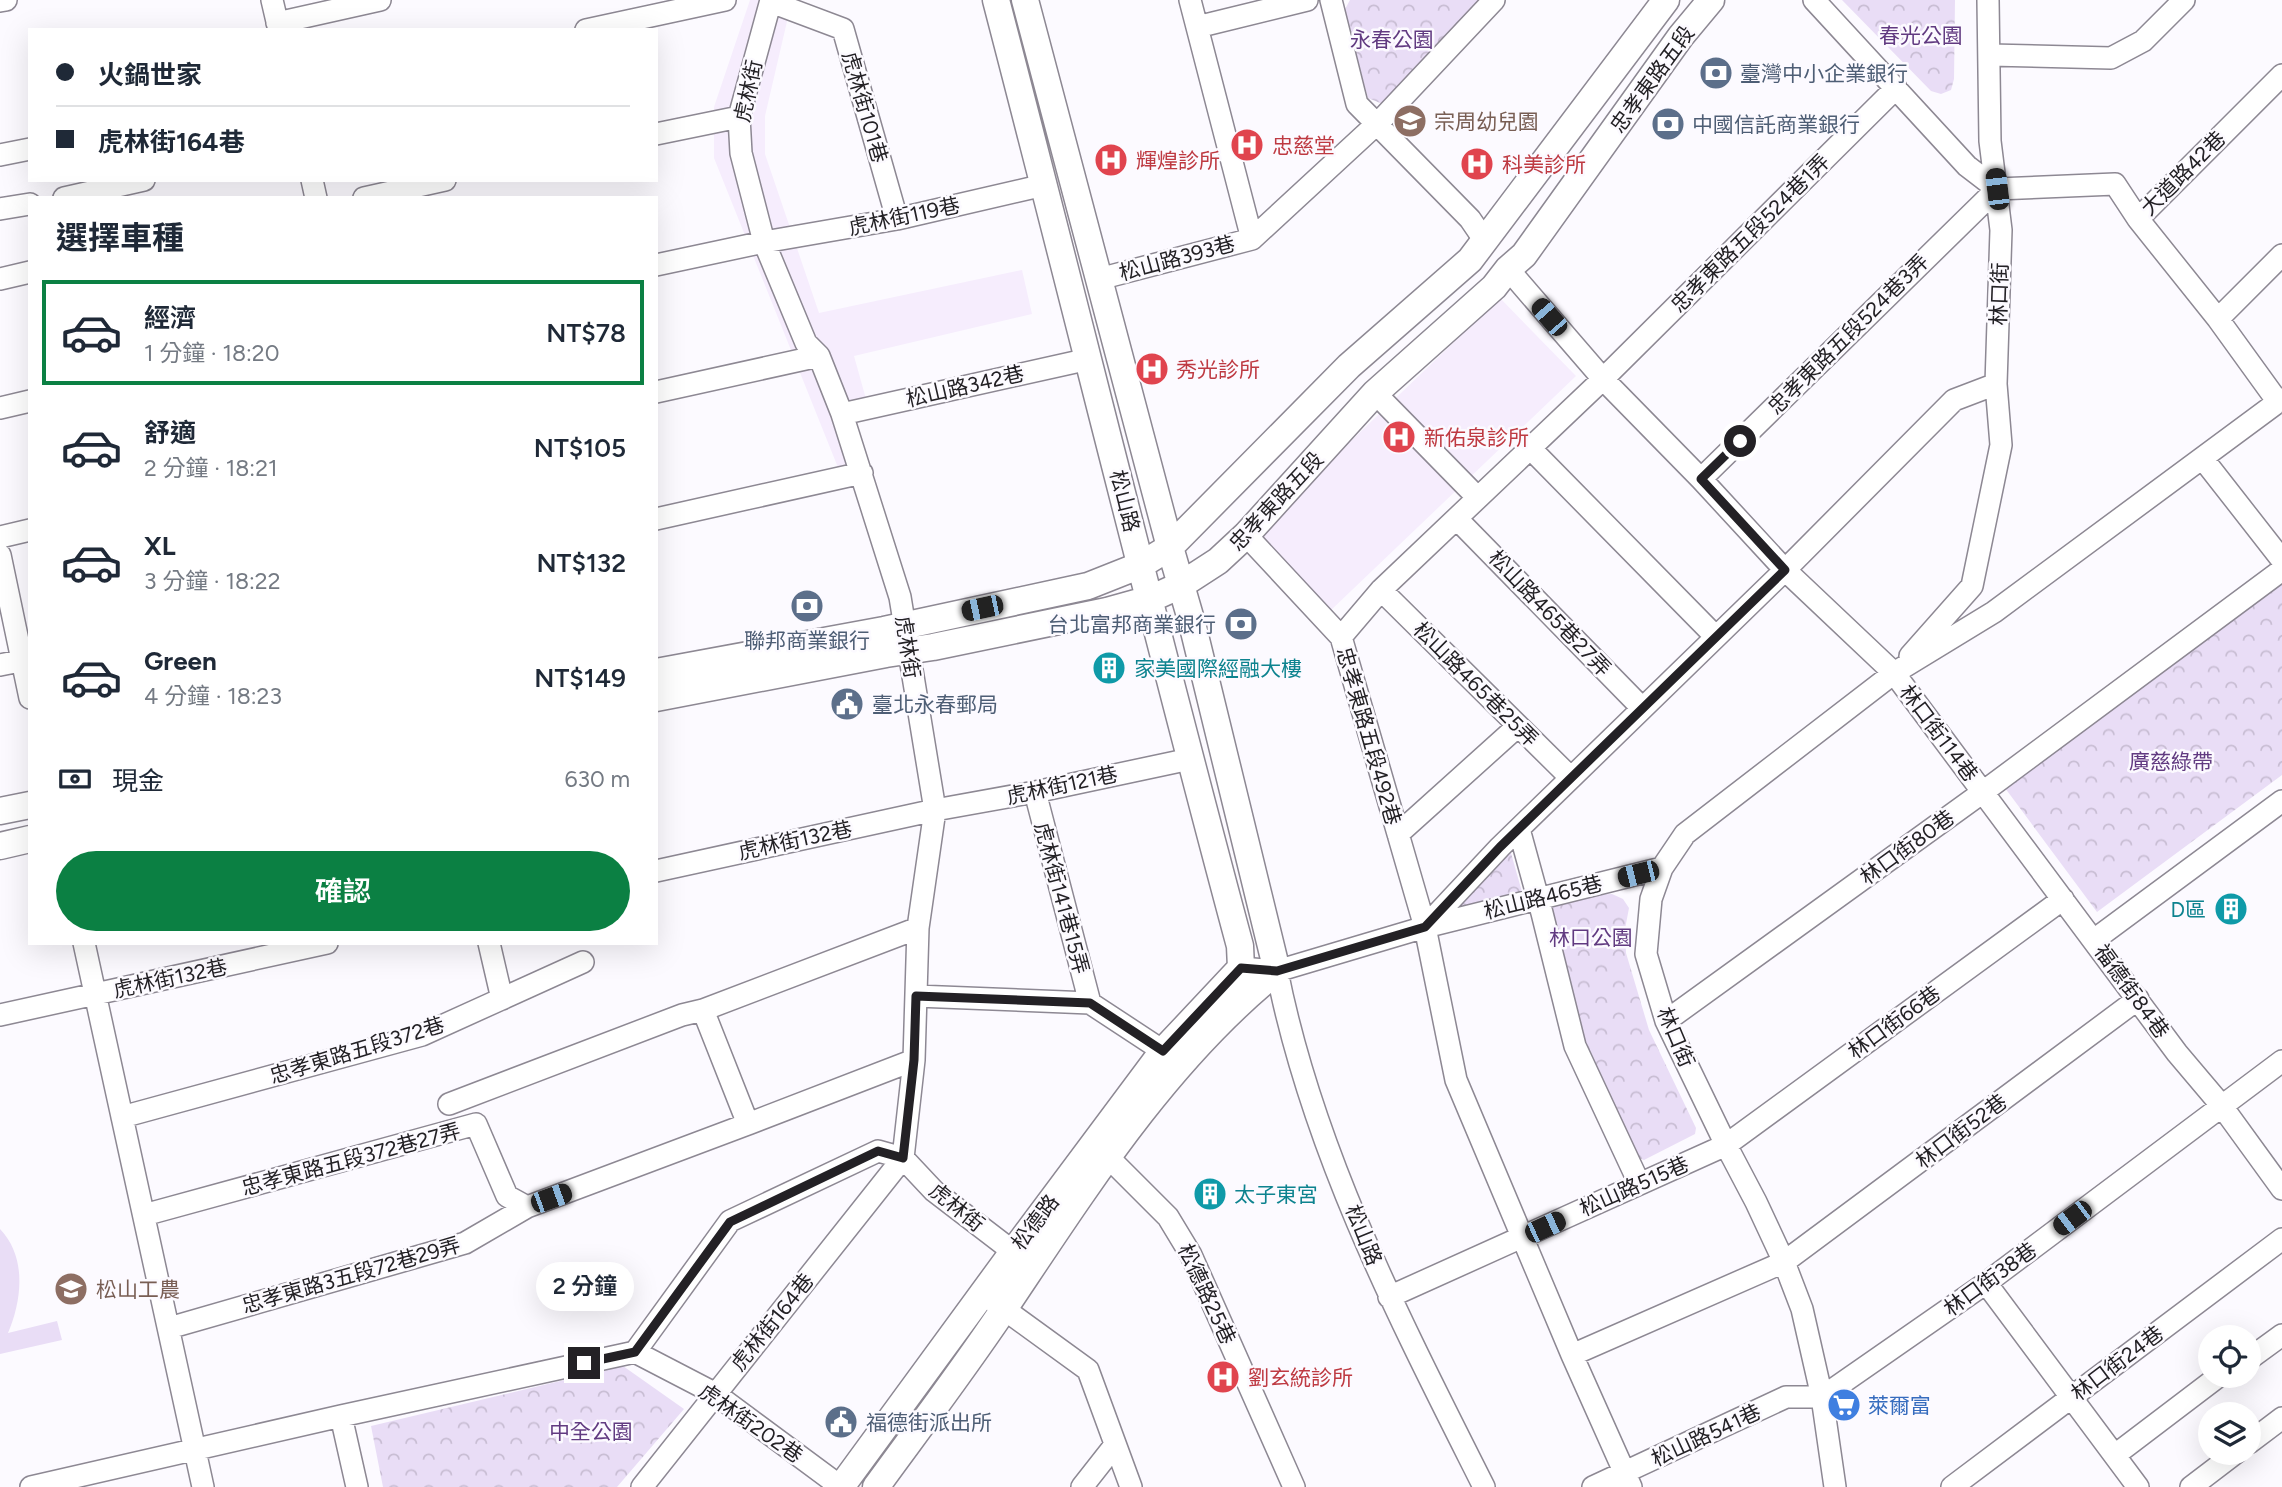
<!DOCTYPE html>
<html lang="zh-TW">
<meta charset="utf-8">
<style>
:root{--surface:#fff;--page:#f2f2f3;--text:#1f2937;--muted:#747a83;--line:#e0e1e3;--accent:#0b8043}
body{margin:0;font-family:Figtree,"Noto Sans TC",sans-serif;background:var(--page);color:var(--text);height:100vh;display:flex;flex-direction:column;font-size:26px;white-space:nowrap}
*{box-sizing:border-box;margin:0}
p{font-size:23px;color:var(--muted)}
.icon{flex:none;width:38px;height:38px;fill:none;stroke:currentColor;stroke-width:2;stroke-linecap:round;stroke-linejoin:round}
.map{position:relative;flex:1;overflow:hidden}
.panel{position:absolute;left:28px;top:196px;width:630px;height:749px;display:flex;flex-direction:column;background:var(--surface);border-radius:0px;box-shadow:0 7px 28px #0002}
.panel>*{flex:none}
.guide{position:absolute;left:28px;top:28px;width:630px;height:154px;border-radius:0px;box-shadow:0 7px 28px #0002;display:grid;align-content:center;height:154px;padding:0 28px;background:var(--surface)}
.tools{position:absolute;left:2198px;top:1325px;display:grid;gap:14px}
.tools a{display:grid;place-items:center;width:63px;height:63px;border-radius:50%;background:var(--surface);box-shadow:0 7px 28px #0002;font-size:35px}
.end{position:absolute;width:32px;height:32px;margin:-16px;border:9px solid #232125;background:#fff;box-shadow:0 0 0 4px #fff}
.from{border-radius:50%}
.bubble{position:absolute;height:49px;border-radius:24px;background:var(--surface);box-shadow:0 7px 28px #0002;font-size:23px;font-weight:600;line-height:49px;text-align:center}
.car{position:absolute;width:21px;height:42px;margin:-21px -10px;border-radius:9px;box-shadow:0 0 5px 2px #0007;background:linear-gradient(#222 24%,#8ab4d8 0 40%,#222 0 76%,#8ab4d8 0 86%,#222 0)}
.guide b{display:flex;align-items:center;gap:24px;height:66px;font-size:26px}
.guide b+b{border-top:2px solid var(--line)}
.guide i{width:18px;height:18px;background:var(--text)}
ul{padding:0;list-style:none}
li{display:flex;align-items:center;gap:21px;height:105px;margin:0 14px 10px;padding:0 14px;border:4px solid transparent;border-radius:0px}
li div{flex:1}
li b{display:block;font-size:26px}
li em{font-style:normal;font-weight:600}
li.on{border-color:var(--accent)}
li>.icon{width:63px;height:63px;stroke-width:1.5}
h2{padding:0 28px;font-size:32px;line-height:84px}
.pay{display:flex;align-items:center;gap:18px;height:77px;padding:0 28px;font-size:26px}
.pay p{margin-inline-start:auto}
.primary-button{display:flex;gap:14px;margin-top:auto;padding:14px 28px}
.primary-button a{flex:1;height:80px;border-radius:42px;background:var(--accent);color:#fff;font-size:28px;font-weight:600;line-height:80px;text-align:center}
.map>svg:first-child{display:block}
.commercial{fill:#f6edfd}
.park{fill:url(#park-crowns)}
.pitch{fill:#e9ddf6}
.lines{fill:none;stroke-linecap:round;stroke-linejoin:round}
.minor-casing{stroke:#8d8893;stroke-width:24}
.major-casing{stroke:#8d8893;stroke-width:29}
.minor{stroke:#fff;stroke-width:21}
.major{stroke:#fff;stroke-width:26}
.route{stroke:#232125;stroke-width:9}
.labels{text-anchor:middle;dominant-baseline:central;stroke-width:5;stroke-linejoin:round;paint-order:stroke}
.park-label{font-size:21px;fill:#613a81;stroke:#fcfaff}
.service-label{font-size:21px;fill:#4e5e75;stroke:#fcfaff;text-anchor:start}
.street-label{font-size:21px;fill:#232125;stroke:#fcfaff}
.education-label{font-size:21px;fill:#785e54;stroke:#fcfaff;text-anchor:start}
.health-label{font-size:21px;fill:#be3a42;stroke:#fcfaff;text-anchor:start}
.culture-label{font-size:21px;fill:#0d838f;stroke:#fcfaff;text-anchor:start}
.shop-label{font-size:21px;fill:#366cbe;stroke:#fcfaff;text-anchor:start}
</style>
<div class="map">
<svg width="2282" height="1487" viewBox="0 0 2282 1487">
<defs>
<pattern id="park-crowns" width="20" height="18" patternUnits="userSpaceOnUse" patternTransform="scale(1.75)"><rect width="20" height="18" fill="#e9ddf6"/><path d="M2 6a3 3 0 1 1 6 0M12 15a3 3 0 1 1 6 0" fill="none" stroke="#c8bdd3"/></pattern>
</defs>
<rect width="100%" height="100%" fill="#fcfaff"/>
<path class="commercial" d="M750,0h42l-27,116v38l54,159 203,-43 10,44 -178,42 12,43 -21,6 23,52 -29,13 -125,-312v-51z
M1500,298l76,78 -247,236 -75,-78z"/>
<path class="park" d="M1350,0h134l-99,105 -17,-7 -24,-87z
M1842,0h113l-1,79 -3,11 -10,4 -10,-3z
M2282,582v193l-185,137 -92,-124z
M1509,846l13,46 -62,18 -7,-6z
M1612,894l11,5 6,9 -4,21 1,24 23,77 47,98 -1,6 -51,26 -5,-2 -56,-115 -33,-131 3,-6 37,-11z
M623,1366l61,43 -67,78h-234l-12,-61z"/>
<path class="pitch" d="M0,1229c27,28 22,71 8,104l49,-12 5,19 -62,14z"/>
<g class="lines">
<defs>
<path id="minor" d="M272,0l7,30
M771,0l-32,117 2,36 23,89 42,101 13,13 23,58 58,183 35,213 -17,118 -4,132 -11,98 31,33 90,69
M1190,0l62,239
M1331,0l26,104 113,115 15,22
M1814,0l153,166 30,23
M0,1l6,-1
M771,2l72,27 54,190
M277,23l103,-23
M1197,27l110,-27
M586,30l139,-30
M1990,55l121,3 32,-17 41,-41
M656,134l83,-17
M0,155l30,-6
M312,180l4,18
M1997,189l118,-5 23,35 144,-144
M64,198l80,-18
M364,198l81,-18
M0,209l30,-5
M2138,219l80,100 60,83
M656,265l108,-23 133,-23 147,-34
M1508,269l95,110 98,100 84,91 109,103 283,380 44,52 61,84
M0,279l30,-7
M1099,279l153,-40 130,-120 112,-119
M2218,319l64,-64
M656,392l163,-36
M1375,393l102,104
M0,408l30,-7
M842,414l247,-55
M1531,449l184,187
M2203,459l79,101
M1701,479l296,-290
M656,519l206,-46
M1457,519l185,189
M1246,535l95,102 84,290 31,153 116,275 59,132
M0,537l30,-7
M0,555l30,143
M1381,590l190,188
M1341,637l40,-47 222,-211 293,-291
M1910,656l62,-70 29,-141 -5,-61 5,-154 -11,-89 -2,-141
M0,665l30,-6
M1035,792l55,211
M1519,829l23,84 33,133 64,137
M1398,834l120,-108
M656,871l279,-61 100,-18 155,-33
M1425,927l75,-80 285,-277 169,-170 42,-16
M2094,940l188,-139
M84,943l119,544
M489,943l13,56
M1241,968l36,3 148,-44 237,-59
M1277,971c36,182 124,351 207,516
M916,996l174,7 73,48
M0,1015l327,-72
M1666,1021l317,-229 299,-222
M449,1104l233,-89 21,-5
M122,1117l300,-82 161,-73
M748,1124l166,-64
M1108,1157l60,60 23,38 103,232
M144,1215l332,-91 31,72 20,11 221,-83 -45,-114 215,-82
M1986,1283l152,204
M1389,1297l337,-152 337,-246
M993,1301l95,69 43,117
M169,1328l296,-85 62,-36
M635,1352l95,-131 148,-70 25,7 -261,329
M635,1352l79,41 127,94
M1572,1355l212,-93 354,-263
M2249,1359l33,-24
M341,1416l16,71
M2249,1443l33,-25
M2115,1455l104,-79
M31,1487l310,-71 294,-64
M1082,1487l33,-42
M1593,1487l193,-90h36l164,-114 296,-222
M1835,1487l-13,-90 -20,-88 -18,-47 -28,-60 -30,-57 -60,-124 -20,-67 5,-55 11,-31 23,-34 209,-161 100,-61 288,-213
M1952,1487l330,-248
M2191,1487l46,-35"/>
<path id="major" d="M656,672l228,-42 204,-44 53,-21 29,-18 179,-181 121,-106 196,-260
M656,698l230,-44 47,-7 174,-36 43,-12 31,-14 37,-24 28,-26 129,-142 119,-106 14,-18 16,-14 157,-219 30,-36
M0,811l30,-6
M0,846l30,-7
M841,1487l172,-235 150,-201 78,-83 -1,-22c-85,-315 -162,-631 -244,-946
M876,1487c43,-59 87,-117 128,-178 80,-119 160,-247 273,-338l-85,-348 -22,-76 -145,-547"/>
</defs>
<use href="#minor" class="minor-casing"/>
<use href="#major" class="major-casing"/>
<use href="#minor" class="minor"/>
<use href="#major" class="major"/>
</g>
<g class="lines">
<path class="route" d="M584,1363l51,-11 95,-130 148,-71 25,7 11,-98 2,-64 174,7 73,48 78,-83 36,3 148,-44 75,-80 285,-277 -84,-91 39,-38"/>
</g>
<defs>
<symbol id="bank-disc" viewBox="-11 -11 22 22"><circle r="9.5" fill="#5c6f8a" stroke="#fcfaff"/><path d="M-6-4H6V4H-6ZM0-2.3a2.3 2.3 0 1 0 0 4.6a2.3 2.3 0 1 0 0-4.6Z" fill="#fff"/></symbol>
<symbol id="school-disc" viewBox="-11 -11 22 22"><circle r="9.5" fill="#8d6e63" stroke="#fcfaff"/><path d="M0-5L7-2L0 1L-7-2ZM-4 1L0 2.5L4 1V4Q0 6-4 4Z" fill="#fff"/></symbol>
<symbol id="hospital-disc" viewBox="-11 -11 22 22"><circle r="9.5" fill="#e0444e" stroke="#fcfaff"/><path d="M-5-5h3v3.5h4V-5h3V5h-3V1.5h-4V5h-3Z" fill="#fff"/></symbol>
<symbol id="building-disc" viewBox="-11 -11 22 22"><circle r="9.5" fill="#0f9aa8" stroke="#fcfaff"/><path d="M-4-6H4V6H1V3H-1V6H-4ZM-2.5-4.3h1.7v1.8h-1.7ZM.8-4.3h1.7v1.8H.8ZM-2.5-1h1.7V.8h-1.7ZM.8-1h1.7V.8H.8Z" fill="#fff"/></symbol>
<symbol id="civic-disc" viewBox="-11 -11 22 22"><circle r="9.5" fill="#5c6f8a" stroke="#fcfaff"/><path d="M-.6-6.5H3V-4.5H.6V-3L4-1V1h2V6H-6V1h2V-1L-.6-3ZM-1.2 2.5V6h2.4V2.5Z" fill="#fff"/></symbol>
<symbol id="supermarket-disc" viewBox="-11 -11 22 22"><circle r="9.5" fill="#3f7fe0" stroke="#fcfaff"/><path d="M-6-5.5h2.5l.6 2H6L4.5 2H-2.5L-4.4-4H-6ZM-1.5 3.2a1.3 1.3 0 1 0 .1 0ZM3 3.2a1.3 1.3 0 1 0 .1 0Z" fill="#fff"/></symbol>
</defs>
<g fill-rule="evenodd">
<use href="#bank-disc" x="1697" y="54" width="38" height="38"/>
<use href="#school-disc" x="1391" y="102" width="38" height="38"/>
<use href="#bank-disc" x="1649" y="105" width="38" height="38"/>
<use href="#hospital-disc" x="1228" y="126" width="38" height="38"/>
<use href="#hospital-disc" x="1092" y="141" width="38" height="38"/>
<use href="#hospital-disc" x="1458" y="145" width="38" height="38"/>
<use href="#hospital-disc" x="1133" y="350" width="38" height="38"/>
<use href="#hospital-disc" x="1380" y="418" width="38" height="38"/>
<use href="#bank-disc" x="788" y="587" width="38" height="38"/>
<use href="#bank-disc" x="1222" y="605" width="38" height="38"/>
<use href="#building-disc" x="1090" y="649" width="38" height="38"/>
<use href="#civic-disc" x="828" y="685" width="38" height="38"/>
<use href="#building-disc" x="2212" y="890" width="38" height="38"/>
<use href="#building-disc" x="1191" y="1175" width="38" height="38"/>
<use href="#school-disc" x="52" y="1270" width="38" height="38"/>
<use href="#hospital-disc" x="1204" y="1358" width="38" height="38"/>
<use href="#supermarket-disc" x="1825" y="1386" width="38" height="38"/>
<use href="#civic-disc" x="822" y="1403" width="38" height="38"/>
</g>
<g class="labels">
<g class="park-label">
<text x="1921" y="35">春光公園</text>
<text x="1392" y="39">永春公園</text>
<text x="2171" y="761">廣慈綠帶</text>
<text x="1591" y="937">林口公園</text>
<text x="591" y="1431">中全公園</text>
</g>
<g class="service-label">
<text x="1740" y="73">臺灣中小企業銀行</text>
<text x="1692" y="124">中國信託商業銀行</text>
<text x="1216" y="624" text-anchor="end">台北富邦商業銀行</text>
<text x="807" y="640" text-anchor="middle">聯邦商業銀行</text>
<text x="872" y="704">臺北永春郵局</text>
<text x="866" y="1422">福德街派出所</text>
</g>
<g class="street-label">
<text transform="translate(1652 79) rotate(-54)">忠孝東路五段</text>
<text transform="translate(748 91) rotate(-78)">虎林街</text>
<text transform="translate(865 107) rotate(74)">虎林街101巷</text>
<text transform="translate(2183 173) rotate(-45)">大道路42巷</text>
<text transform="translate(904 216) rotate(-12)">虎林街119巷</text>
<text transform="translate(1750 233) rotate(-45)">忠孝東路五段524巷1弄</text>
<text transform="translate(1177 258) rotate(-15)">松山路393巷</text>
<text transform="translate(1999 294) rotate(-88)">林口街</text>
<text transform="translate(1848 334) rotate(-45)">忠孝東路五段524巷3弄</text>
<text transform="translate(965 386) rotate(-13)">松山路342巷</text>
<text transform="translate(1125 501) rotate(76)">松山路</text>
<text transform="translate(1276 501) rotate(-47)">忠孝東路五段</text>
<text transform="translate(1550 613) rotate(46)">松山路465巷27弄</text>
<text transform="translate(908 647) rotate(81)">虎林街</text>
<text transform="translate(1476 684) rotate(45)">松山路465巷25弄</text>
<text transform="translate(1939 733) rotate(53)">林口街114巷</text>
<text transform="translate(1369 736) rotate(74)">忠孝東路五段492巷</text>
<text transform="translate(1062 785) rotate(-12)">虎林街121巷</text>
<text transform="translate(795 840) rotate(-12)">虎林街132巷</text>
<text transform="translate(1907 847) rotate(-36)">林口街80巷</text>
<text transform="translate(1543 897) rotate(-14)">松山路465巷</text>
<text transform="translate(1062 898) rotate(75)">虎林街141巷15弄</text>
<text transform="translate(170 978) rotate(-12)">虎林街132巷</text>
<text transform="translate(2132 991) rotate(54)">福德街84巷</text>
<text transform="translate(1894 1022) rotate(-36)">林口街66巷</text>
<text transform="translate(1676 1037) rotate(67)">林口街</text>
<text transform="translate(357 1050) rotate(-17)">忠孝東路五段372巷</text>
<text transform="translate(1961 1131) rotate(-37)">林口街52巷</text>
<text transform="translate(351 1159) rotate(-15)">忠孝東路五段372巷27弄</text>
<text transform="translate(1634 1186) rotate(-24)">松山路515巷</text>
<text transform="translate(957 1207) rotate(39)">虎林街</text>
<text transform="translate(1035 1222) rotate(-53)">松德路</text>
<text transform="translate(1364 1235) rotate(68)">松山路</text>
<text transform="translate(351 1275) rotate(-16)">忠孝東路3五段72巷29弄</text>
<text transform="translate(1990 1279) rotate(-36)">林口街38巷</text>
<text transform="translate(1207 1294) rotate(65)">松德路25巷</text>
<text transform="translate(772 1322) rotate(-51)">虎林街164巷</text>
<text transform="translate(2117 1363) rotate(-37)">林口街24巷</text>
<text transform="translate(751 1423) rotate(35)">虎林街202巷</text>
<text transform="translate(1706 1435) rotate(-25)">松山路541巷</text>
</g>
<g class="education-label">
<text x="1434" y="121">宗周幼兒園</text>
<text x="96" y="1289">松山工農</text>
</g>
<g class="health-label">
<text x="1272" y="145">忠慈堂</text>
<text x="1136" y="160">輝煌診所</text>
<text x="1502" y="164">科美診所</text>
<text x="1176" y="369">秀光診所</text>
<text x="1424" y="437">新佑泉診所</text>
<text x="1248" y="1377">劉玄統診所</text>
</g>
<g class="culture-label">
<text x="1134" y="668">家美國際經融大樓</text>
<text x="2206" y="909" text-anchor="end">D區</text>
<text x="1234" y="1194">太子東宮</text>
</g>
<g class="shop-label">
<text x="1868" y="1405">萊爾富</text>
</g>
</g>
</svg>
<div class="tools">
<a><svg class="icon" aria-label="locate" viewBox="0 0 24 24"><circle cx="12" cy="12" r="6"/><path d="M12 2v4M12 18v4M2 12h4M18 12h4"/></svg></a>
<a><svg class="icon" aria-label="layers" viewBox="0 0 24 24"><path d="M12 4l9 5-9 5-9-5zM3 14l9 5 9-5"/></svg></a>
</div>
<i class="end from" style="left:1740px;top:441px"></i>
<i class="end" style="left:584px;top:1363px"></i>
<div class="bubble" style="left:536px;top:1262px;width:98px">2 分鐘</div>
<i class="car" style="left:1997px;top:189px;rotate:353deg"></i>
<i class="car" style="left:1549px;top:317px;rotate:319deg"></i>
<i class="car" style="left:982px;top:608px;rotate:258deg"></i>
<i class="car" style="left:1638px;top:874px;rotate:256deg"></i>
<i class="car" style="left:551px;top:1198px;rotate:70deg"></i>
<i class="car" style="left:2072px;top:1218px;rotate:233deg"></i>
<i class="car" style="left:1545px;top:1227px;rotate:65deg"></i>
<div class="guide">
<b><i class="from"></i>火鍋世家</b>
<b><i></i>虎林街164巷</b>
</div>
<section class="panel">
<h2>選擇車種</h2>
<ul>
<li class="on"><svg class="icon" aria-label="car" viewBox="0 0 24 24"><path d="M5 17H2v-5l4-1 3-4h7l3 4 3 1v5h-3M9 17h6M6 11h13"/><circle cx="7" cy="17" r="2"/><circle cx="17" cy="17" r="2"/></svg><div><b>經濟</b><p>1 分鐘 · 18:20</p></div><em>NT$78</em></li>
<li><svg class="icon" aria-label="car" viewBox="0 0 24 24"><path d="M5 17H2v-5l4-1 3-4h7l3 4 3 1v5h-3M9 17h6M6 11h13"/><circle cx="7" cy="17" r="2"/><circle cx="17" cy="17" r="2"/></svg><div><b>舒適</b><p>2 分鐘 · 18:21</p></div><em>NT$105</em></li>
<li><svg class="icon" aria-label="car" viewBox="0 0 24 24"><path d="M5 17H2v-5l4-1 3-4h7l3 4 3 1v5h-3M9 17h6M6 11h13"/><circle cx="7" cy="17" r="2"/><circle cx="17" cy="17" r="2"/></svg><div><b>XL</b><p>3 分鐘 · 18:22</p></div><em>NT$132</em></li>
<li><svg class="icon" aria-label="car" viewBox="0 0 24 24"><path d="M5 17H2v-5l4-1 3-4h7l3 4 3 1v5h-3M9 17h6M6 11h13"/><circle cx="7" cy="17" r="2"/><circle cx="17" cy="17" r="2"/></svg><div><b>Green</b><p>4 分鐘 · 18:23</p></div><em>NT$149</em></li>
</ul>
<div class="pay"><svg class="icon" aria-label="cash" viewBox="0 0 24 24"><path d="M3 7h18v10H3z"/><circle cx="12" cy="12" r="2"/></svg>現金<p>630 m</p></div>
<div class="primary-button"><a>確認</a></div>
</section>
</div>
